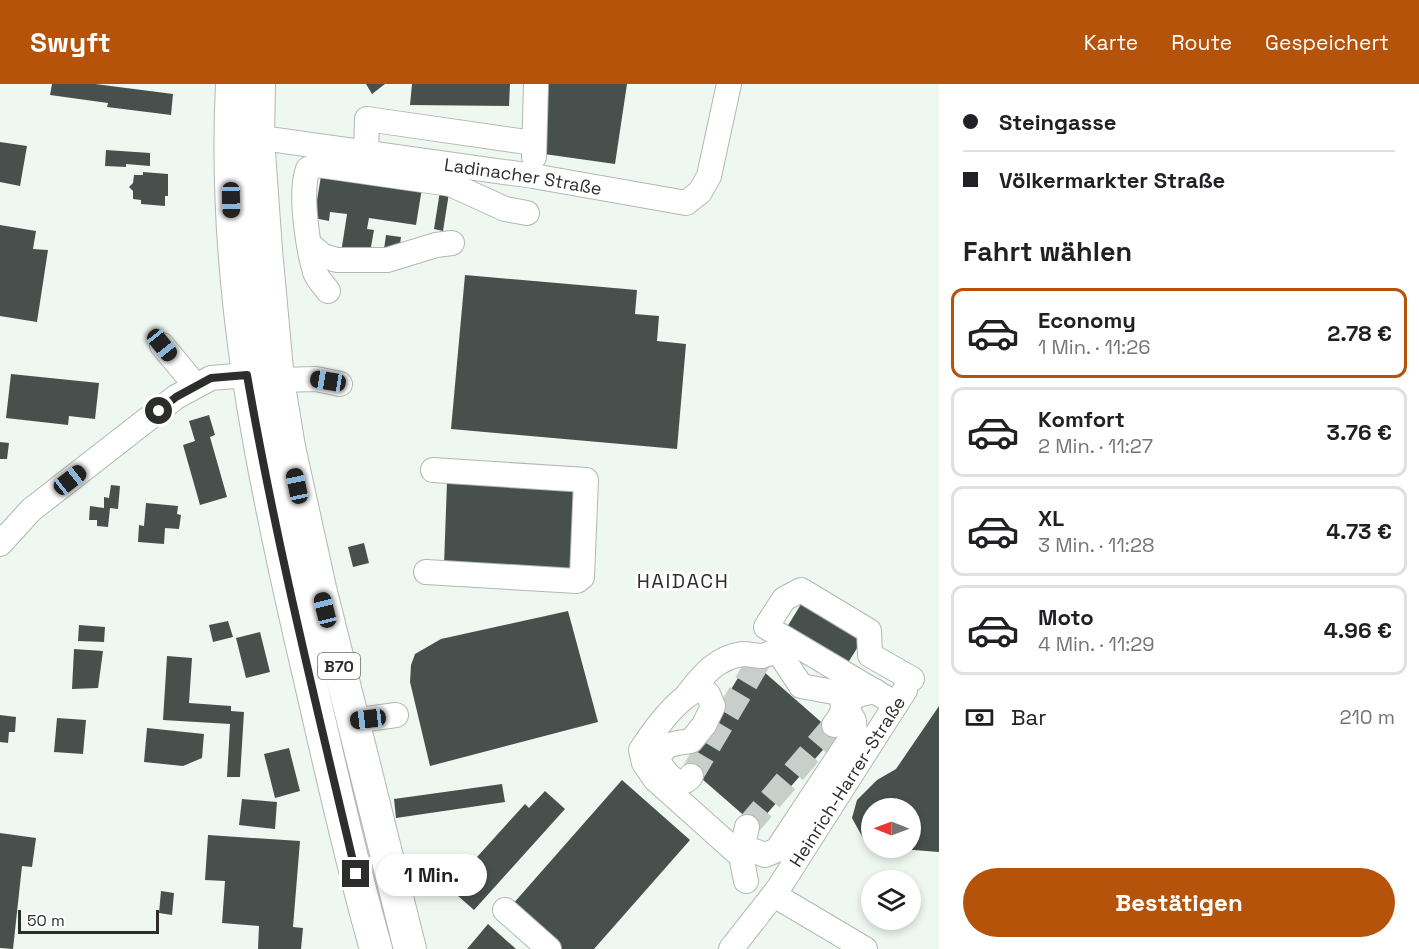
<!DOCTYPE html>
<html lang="de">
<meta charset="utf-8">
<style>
:root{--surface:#fff;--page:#f6f6f6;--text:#202124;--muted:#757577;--line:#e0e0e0;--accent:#b45309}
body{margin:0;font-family:"Space Grotesk",sans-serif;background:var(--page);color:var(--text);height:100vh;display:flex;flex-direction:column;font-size:22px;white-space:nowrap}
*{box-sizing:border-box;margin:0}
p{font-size:20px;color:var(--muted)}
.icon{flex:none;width:33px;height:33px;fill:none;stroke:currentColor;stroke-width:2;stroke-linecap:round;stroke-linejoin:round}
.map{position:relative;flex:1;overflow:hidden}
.side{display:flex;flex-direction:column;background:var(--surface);width:480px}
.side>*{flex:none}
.hud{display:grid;align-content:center;height:132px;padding:0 24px;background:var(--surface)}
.needle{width:39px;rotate:271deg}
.tools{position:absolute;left:861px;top:714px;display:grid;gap:12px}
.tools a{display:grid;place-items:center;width:60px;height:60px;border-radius:50%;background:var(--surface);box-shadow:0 3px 9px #0003;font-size:30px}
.scale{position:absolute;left:18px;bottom:15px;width:141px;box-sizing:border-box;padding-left:6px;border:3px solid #2c2e2c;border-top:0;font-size:16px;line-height:21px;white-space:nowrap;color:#2c2e2c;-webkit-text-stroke:4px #fff;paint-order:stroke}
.end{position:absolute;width:27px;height:27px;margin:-14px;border:8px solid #2c2e2c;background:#fff;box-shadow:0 0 0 3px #fff}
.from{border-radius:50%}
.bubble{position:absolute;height:42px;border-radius:21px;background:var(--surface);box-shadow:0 3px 9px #0003;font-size:20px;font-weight:600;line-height:42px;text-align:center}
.car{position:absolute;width:18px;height:36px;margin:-18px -9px;border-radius:8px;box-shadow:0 0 4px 2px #0007;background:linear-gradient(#222 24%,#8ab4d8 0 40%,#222 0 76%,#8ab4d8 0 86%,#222 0)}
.hud b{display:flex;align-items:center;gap:21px;height:57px;font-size:22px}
.hud b+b{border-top:2px solid var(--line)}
.hud i{width:15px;height:15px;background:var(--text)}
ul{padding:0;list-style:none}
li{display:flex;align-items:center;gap:18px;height:90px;margin:0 12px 9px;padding:0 12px;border:3px solid var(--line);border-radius:12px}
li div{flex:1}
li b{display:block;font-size:22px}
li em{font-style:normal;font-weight:600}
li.active{border-color:var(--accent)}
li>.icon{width:54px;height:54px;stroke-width:1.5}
h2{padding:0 24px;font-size:27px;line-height:72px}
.pay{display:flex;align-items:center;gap:15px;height:66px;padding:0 24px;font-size:22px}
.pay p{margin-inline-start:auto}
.cta{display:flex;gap:12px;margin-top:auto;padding:12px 24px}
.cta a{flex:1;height:69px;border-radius:36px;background:var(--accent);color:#fff;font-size:24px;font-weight:600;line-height:69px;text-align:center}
header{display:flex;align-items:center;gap:36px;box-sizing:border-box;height:84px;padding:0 30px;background:var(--accent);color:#fff}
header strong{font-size:28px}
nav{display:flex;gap:33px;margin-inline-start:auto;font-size:21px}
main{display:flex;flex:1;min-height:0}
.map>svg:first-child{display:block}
.building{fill:#47504d}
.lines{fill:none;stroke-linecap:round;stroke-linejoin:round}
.minor-tunnel{stroke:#c8cfca;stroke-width:24;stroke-dasharray:24 12;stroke-linecap:butt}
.minor-casing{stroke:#b1b8b2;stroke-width:26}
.major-casing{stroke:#b1b8b2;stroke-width:34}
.minor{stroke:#fff;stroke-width:24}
.major{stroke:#fff;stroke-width:32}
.route{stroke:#2c2e2c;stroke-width:8}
.labels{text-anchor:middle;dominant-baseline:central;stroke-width:6;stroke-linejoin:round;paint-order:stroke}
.shield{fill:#fff;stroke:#6b6d6b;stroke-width:1.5}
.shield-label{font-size:16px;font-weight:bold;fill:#2c2e2c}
.street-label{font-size:18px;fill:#2c2e2c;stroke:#fff}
.neighbourhood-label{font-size:20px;letter-spacing:1.5px;fill:#2c2e2c;stroke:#fff}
</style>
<header>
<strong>Swyft</strong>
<nav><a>Karte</a><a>Route</a><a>Gespeichert</a></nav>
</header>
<main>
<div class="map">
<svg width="939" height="865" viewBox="0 0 939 865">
<rect width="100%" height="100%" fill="#eff7f1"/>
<path class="building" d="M52,0h43l78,10 -2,21 -64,-8 1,-4 -58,-8z
M366,0h19l-13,10z
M412,0h98l-1,22 -99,-1z
M547,0h80l-12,80 -78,-11z
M0,58l27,4 -7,40 -20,-4z
M106,66l44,3v13l-24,-2v3l-21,-1z
M322,86l101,12 -7,43 -47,-7 -2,11 7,1 -5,28 -28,-5 6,-39 -17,-2 -1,9 -15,-3z
M143,88l25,2v22h-3v10l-24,-2v-4l-8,-1v-8l-4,-4 4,-4 1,-8h9z
M440,107l9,2 -6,38 -9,-2z
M0,141l36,6 -3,18 15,1 -11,72 -37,-6z
M386,151l15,2 -2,15 -15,-3z
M465,191l172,15 -2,24 24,2 -2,25 29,3 -9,105 -226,-20z
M11,290l88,9 -4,36 -26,-3 -1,9 -62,-7z
M209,331l6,20 -5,2 17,60 -27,8 -17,-60 12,-4 -6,-20z
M0,358l9,1 -2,16h-7z
M447,398l127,6 -3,82 -127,-5z
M111,401l9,1 -2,23 -8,-1 -2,19 -11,-1v-6h-8l1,-14 14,2v-11l5,1z
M146,419l32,3 -1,8 4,1 -2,14 -14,-1 -1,16 -26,-2 1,-17 5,1z
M364,459l5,20 -16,4 -5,-20z
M806,512l60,38 -22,35 -60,-37z
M568,527l30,111 -168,44 -20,-84 1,-17 4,-11 26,-15z
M228,537l5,16 -20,5 -4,-17z
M79,541l26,2 -1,15 -26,-1z
M260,548l10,40 -24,6 -10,-40z
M74,565l29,2 -5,37 -26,1z
M167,572l25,2 -3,45 42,3v5l13,1 -4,65h-13l3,-53 -67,-4z
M748,577l15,10 73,64 -80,91 -70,-61z
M939,622v146l-51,-4h22v-40h-38v34l-8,-2 -12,-22 5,-18 20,-20 19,-11z
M0,631l16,2 -1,15h-6l-1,11 -8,-1z
M57,634l29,2 -3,34 -29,-2z
M147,644l57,6 -2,24 -19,8 -39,-4z
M289,664l11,43 -25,7 -11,-44z
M622,696l68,60 -96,109h-32l-50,-44z
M502,700l3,18 -109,16 -2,-19z
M545,707l20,18 -91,101 -25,-22 76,-84 4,4z
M242,715l35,3 -2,27 -36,-4z
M0,749l36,5 -4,29 -10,-1 -9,83 -13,-1z
M208,751l92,6 -7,86 10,1 -2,21h-43l1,-23 -37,-3 3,-42 -20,-1z
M161,807l13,2 -2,22 -13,-2z
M488,840l28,25h-49z"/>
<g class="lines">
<path class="minor-tunnel" d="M691,692l71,-120
M747,743l87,-102"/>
<defs>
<g id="minor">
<path id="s1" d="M241,51l292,41 153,27 14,-11 9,-16 20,-92"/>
<path d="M366,69l1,-34 167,24"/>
<path d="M534,73l2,-73"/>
<path d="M309,160l14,12 14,4h50l49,-15 16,-2"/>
<path d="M328,207c-4,-6 -11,-12 -13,-19 -7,-24 -16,-80 -7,-103l10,-4 132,19 55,25 22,4"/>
<path d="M162,261l34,41"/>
<path d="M278,296l38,-1 24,5"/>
<path d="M0,460l31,-34 145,-113 35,-19 36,-3"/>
<path d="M426,488l151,9 5,-4 4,-97 -153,-10"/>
<path d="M688,610c15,-19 29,-37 55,-40 7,0 13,2 19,2 10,-2 6,-5 18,-2l21,32 38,7c7,13 4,21 -5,32"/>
<path d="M896,620l-130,-77 18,-28 17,-9 68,41 1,24 42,24"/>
<path d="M353,637l43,-6"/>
<path d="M691,692c-12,16 -28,-5 -33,-16 7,-18 15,-16 33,-19l13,-16 9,-19 -5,-12 -9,-5c-22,9 -45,41 -58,61l3,13 11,16 86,77 5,25"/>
<path d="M746,764l19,7 12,-5 78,-118 -1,-11 -10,-19 17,-8 14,-3"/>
<path d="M741,772l5,-8 -2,-8 3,-13"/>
<path d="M774,811l91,54"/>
<path d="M505,826l44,39"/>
<path id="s2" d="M731,865l47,-60 127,-199"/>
</g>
<path id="major" d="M232,0c-10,196 28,380 72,570 23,98 44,197 72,295
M259,0l-1,54 8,112 12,130 11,67 31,141 90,361"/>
</defs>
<use href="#minor" class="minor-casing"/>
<use href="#major" class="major-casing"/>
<use href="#minor" class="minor"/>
<use href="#major" class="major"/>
</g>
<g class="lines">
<path class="route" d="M159,327l17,-14 35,-19 36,-3c29,168 70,333 109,499"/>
</g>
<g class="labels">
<rect class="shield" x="318" y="569" width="42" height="26" rx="4.5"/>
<g class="shield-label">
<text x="339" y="582">B70</text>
</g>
<g class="street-label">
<text stroke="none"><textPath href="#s1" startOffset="285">Ladinacher Straße</textPath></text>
<text stroke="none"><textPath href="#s2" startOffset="204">Heinrich-Harrer-Straße</textPath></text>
</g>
<g class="neighbourhood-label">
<text x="683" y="497">HAIDACH</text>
</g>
</g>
</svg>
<div class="tools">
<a><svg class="needle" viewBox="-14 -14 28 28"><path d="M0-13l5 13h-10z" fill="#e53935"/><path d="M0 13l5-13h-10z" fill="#757577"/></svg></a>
<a><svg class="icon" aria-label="layers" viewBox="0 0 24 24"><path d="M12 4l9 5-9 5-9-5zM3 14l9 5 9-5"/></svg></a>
</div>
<div class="scale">50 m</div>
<i class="end from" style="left:159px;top:327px"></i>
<i class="end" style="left:356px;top:790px"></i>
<div class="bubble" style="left:376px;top:770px;width:111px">1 Min.</div>
<i class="car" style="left:231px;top:116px;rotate:179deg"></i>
<i class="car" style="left:162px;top:261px;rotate:141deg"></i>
<i class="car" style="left:328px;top:297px;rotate:279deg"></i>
<i class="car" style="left:70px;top:396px;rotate:52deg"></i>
<i class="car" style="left:297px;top:402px;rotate:348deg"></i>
<i class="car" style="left:325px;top:526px;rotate:346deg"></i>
<i class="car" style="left:368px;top:635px;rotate:263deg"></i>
</div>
<section class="side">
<div class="hud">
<b><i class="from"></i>Steingasse</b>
<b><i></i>Völkermarkter Straße</b>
</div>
<h2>Fahrt wählen</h2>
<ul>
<li class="active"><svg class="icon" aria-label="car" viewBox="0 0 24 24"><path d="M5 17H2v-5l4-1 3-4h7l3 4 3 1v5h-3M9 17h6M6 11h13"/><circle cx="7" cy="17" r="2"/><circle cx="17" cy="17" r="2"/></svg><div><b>Economy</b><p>1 Min. · 11:26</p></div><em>2.78 €</em></li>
<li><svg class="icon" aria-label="car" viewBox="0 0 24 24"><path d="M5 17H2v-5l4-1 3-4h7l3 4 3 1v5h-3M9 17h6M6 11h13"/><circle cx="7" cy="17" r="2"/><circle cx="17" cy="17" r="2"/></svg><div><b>Komfort</b><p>2 Min. · 11:27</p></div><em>3.76 €</em></li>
<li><svg class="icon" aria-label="car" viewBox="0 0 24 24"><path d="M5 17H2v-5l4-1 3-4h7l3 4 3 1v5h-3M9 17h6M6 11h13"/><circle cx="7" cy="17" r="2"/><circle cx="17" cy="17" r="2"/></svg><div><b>XL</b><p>3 Min. · 11:28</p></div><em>4.73 €</em></li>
<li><svg class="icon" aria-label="car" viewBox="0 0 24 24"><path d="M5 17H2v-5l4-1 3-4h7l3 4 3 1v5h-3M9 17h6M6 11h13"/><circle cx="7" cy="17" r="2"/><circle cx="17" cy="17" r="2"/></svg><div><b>Moto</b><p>4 Min. · 11:29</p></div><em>4.96 €</em></li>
</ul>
<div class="pay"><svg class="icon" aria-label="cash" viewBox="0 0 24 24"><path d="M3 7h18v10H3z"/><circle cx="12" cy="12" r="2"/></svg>Bar<p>210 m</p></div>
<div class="cta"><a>Bestätigen</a></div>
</section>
</main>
